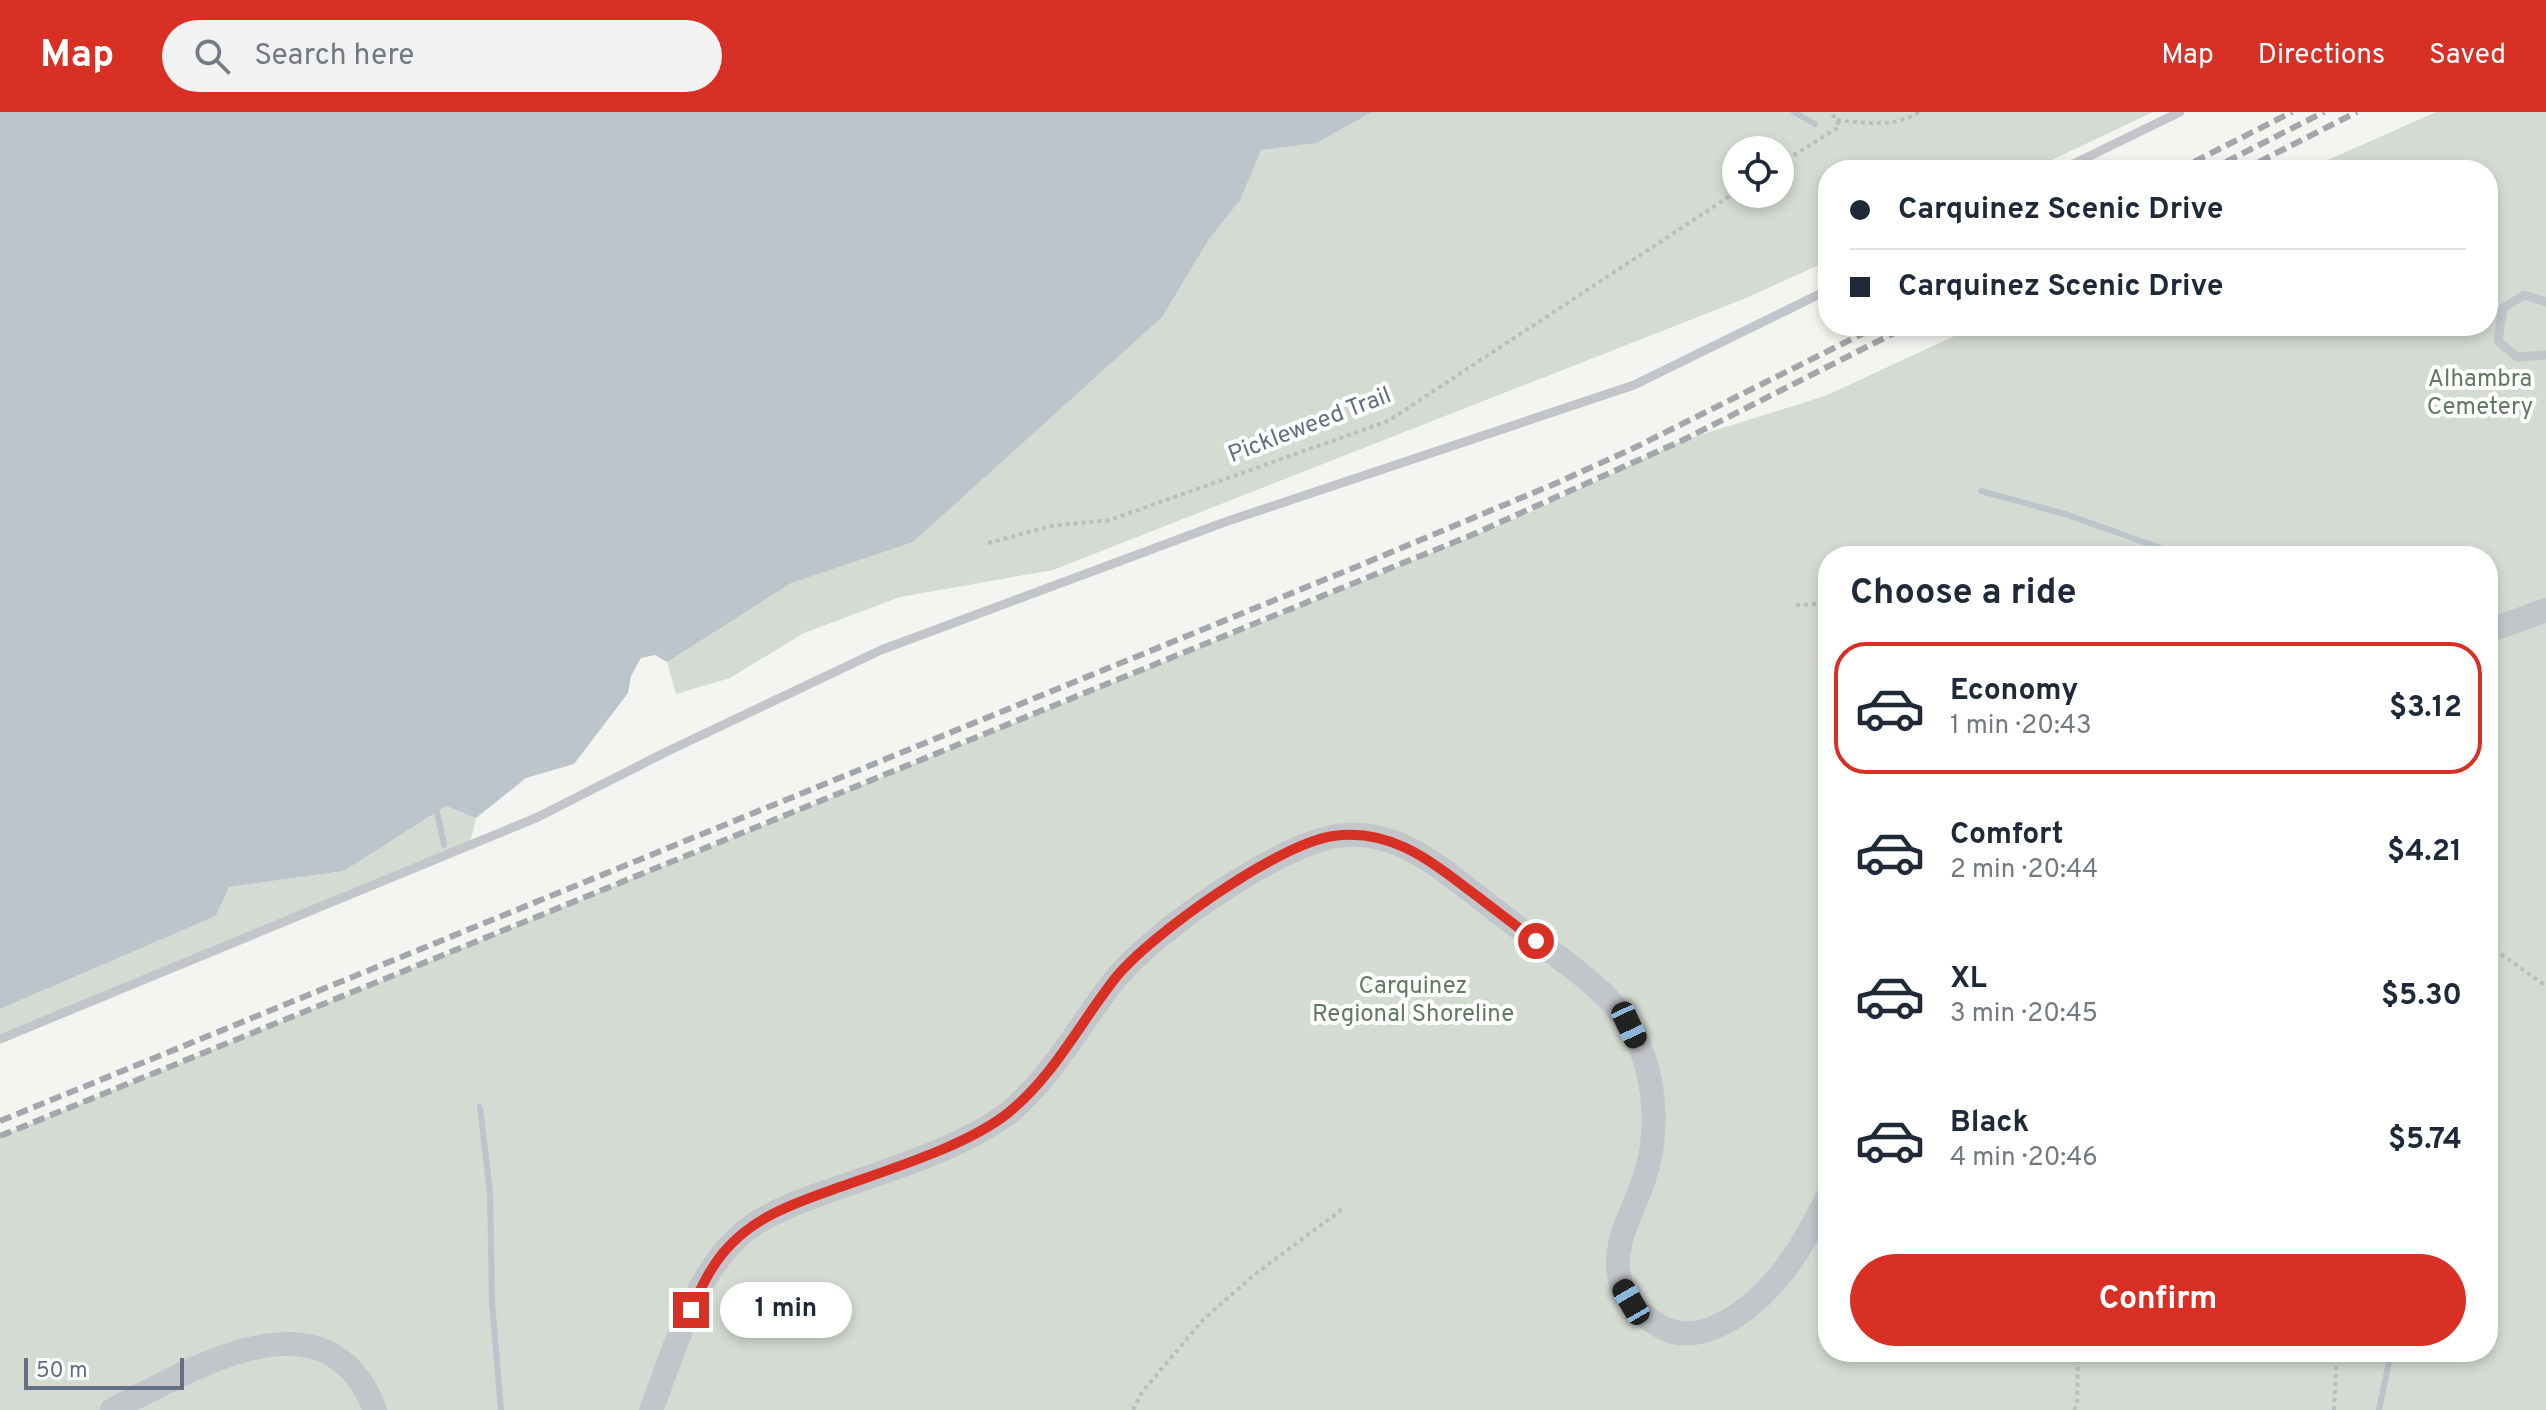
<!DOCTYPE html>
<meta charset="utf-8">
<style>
:root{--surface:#fff;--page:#f2f2f3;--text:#1f2937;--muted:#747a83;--line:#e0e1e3;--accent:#d93025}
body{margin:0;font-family:Overpass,sans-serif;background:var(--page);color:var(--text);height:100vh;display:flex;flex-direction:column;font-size:30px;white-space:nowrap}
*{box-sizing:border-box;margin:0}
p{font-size:26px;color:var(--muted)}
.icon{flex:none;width:44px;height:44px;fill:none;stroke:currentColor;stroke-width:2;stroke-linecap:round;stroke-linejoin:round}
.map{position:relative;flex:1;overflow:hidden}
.side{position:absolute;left:1818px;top:434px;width:680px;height:816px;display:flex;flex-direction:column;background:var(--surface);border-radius:32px;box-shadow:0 4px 12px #0003}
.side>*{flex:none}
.top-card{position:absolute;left:1818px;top:48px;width:680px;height:176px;border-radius:32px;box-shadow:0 4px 12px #0003;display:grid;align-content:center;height:176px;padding:0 32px;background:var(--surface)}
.tools{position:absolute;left:1722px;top:24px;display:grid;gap:16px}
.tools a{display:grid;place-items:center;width:72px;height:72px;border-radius:50%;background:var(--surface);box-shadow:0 4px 12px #0003;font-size:40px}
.scale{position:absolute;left:24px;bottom:20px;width:160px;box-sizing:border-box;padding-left:8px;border:4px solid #647081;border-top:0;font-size:22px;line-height:28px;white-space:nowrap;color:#647081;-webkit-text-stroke:6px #fff;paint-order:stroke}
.end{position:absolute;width:36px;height:36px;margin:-18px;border:10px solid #d93025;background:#fff;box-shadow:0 0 0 4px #fff}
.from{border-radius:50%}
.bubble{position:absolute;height:56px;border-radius:28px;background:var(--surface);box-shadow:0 4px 12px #0003;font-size:26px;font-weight:700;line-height:56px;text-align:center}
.car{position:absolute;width:24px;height:48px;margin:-24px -12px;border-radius:10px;box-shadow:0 0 6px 2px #0007;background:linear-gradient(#222 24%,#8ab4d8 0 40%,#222 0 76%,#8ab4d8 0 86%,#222 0)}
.top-card b{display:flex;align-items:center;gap:28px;height:76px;font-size:30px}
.top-card b+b{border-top:2px solid var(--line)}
.top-card i{width:20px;height:20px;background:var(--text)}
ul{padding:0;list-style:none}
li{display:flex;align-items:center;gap:24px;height:132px;margin:0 16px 12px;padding:0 16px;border:4px solid transparent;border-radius:32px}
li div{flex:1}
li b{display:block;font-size:30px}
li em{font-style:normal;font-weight:700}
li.active{border-color:var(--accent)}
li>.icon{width:72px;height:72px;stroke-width:1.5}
h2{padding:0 32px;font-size:36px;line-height:96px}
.action{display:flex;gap:16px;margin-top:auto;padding:16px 32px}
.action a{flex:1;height:92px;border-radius:48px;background:var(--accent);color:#fff;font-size:32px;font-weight:700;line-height:92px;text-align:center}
header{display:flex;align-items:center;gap:48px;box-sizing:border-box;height:112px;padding:0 40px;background:var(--accent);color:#fff}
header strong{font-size:38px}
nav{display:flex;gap:44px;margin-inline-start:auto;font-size:28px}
.search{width:560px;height:72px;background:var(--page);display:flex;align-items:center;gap:20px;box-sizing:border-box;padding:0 28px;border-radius:44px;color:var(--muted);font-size:30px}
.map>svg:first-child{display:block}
.green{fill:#d4dbd2;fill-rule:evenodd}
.water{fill:#bbc5cb}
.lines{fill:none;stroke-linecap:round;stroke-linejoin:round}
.stream{stroke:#bbc5cb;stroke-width:6}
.path{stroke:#bcbdc0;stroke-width:4;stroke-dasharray:4 4;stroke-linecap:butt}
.service{stroke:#c2c5c9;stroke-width:9}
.tertiary{stroke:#c2c5c9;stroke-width:24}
.rail{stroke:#a3a7ad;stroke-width:6;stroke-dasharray:12 6;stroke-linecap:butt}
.route{stroke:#d93025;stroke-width:10}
.labels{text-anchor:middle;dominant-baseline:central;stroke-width:8;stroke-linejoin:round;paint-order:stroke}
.park-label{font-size:24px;fill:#647963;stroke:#fff}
.street-label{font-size:24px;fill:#647081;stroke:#fff}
</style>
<header>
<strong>Map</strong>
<div class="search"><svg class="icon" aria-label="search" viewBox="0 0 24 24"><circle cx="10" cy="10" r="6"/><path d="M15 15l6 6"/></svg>Search here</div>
<nav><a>Map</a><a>Directions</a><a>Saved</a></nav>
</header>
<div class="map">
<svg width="2546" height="1298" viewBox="0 0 2546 1298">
<rect width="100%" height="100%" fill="#f4f5f1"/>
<path class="green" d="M766,0h1387l-122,58h-203v91l-82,37 -693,272 -153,27 -96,36 -74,45 -54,16 -9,-32 118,-136zM1736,38h44v44h-44z
M2436,0h110v1298h-2546v-274l1524,-621 157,-74 144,-45 151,-70h512v-156h-183zM1828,444h660v796h-660z
M446,694l30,12 -7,29 -469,192v-30l216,-93 13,-29 115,-16z"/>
<path class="water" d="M0,0h1372l-56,31 -55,7 -21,50 -31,39 -47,78 -249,225 -122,41 -124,79 -12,-7 -14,3 -10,18 -3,17 -54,71 -48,14 -50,40 -30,-12 -102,65 -115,16 -13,29 -216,93z"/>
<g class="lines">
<path class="stream" d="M1794,0l21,12
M1981,379l84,23 118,42
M437,700l7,33
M480,995l10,85 2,110 9,108
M2379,1298l12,-58"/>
<path class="path" d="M1837,8c29,3 57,8 82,-8
M1780,52l59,-37 -2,-7 -7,-8
M988,431l63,-17 59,-6 278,-99 348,-229
M1796,493l32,-2
M2488,833l58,41
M1133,1298l9,-18 62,-73 50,-44 90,-67
M2074,1298l3,-6 1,-52
M2334,1298l3,-58"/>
<path class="service" d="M2061,58l119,-58
M2546,190l-22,-7 -21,13 -5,33 19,16 29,-2
M0,927l538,-222 126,-64 217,-103 344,-128 409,-137 194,-95"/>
<path class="tertiary" d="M2488,519l58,-21
M112,1298c79,-40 215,-126 263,0
M651,1298c22,-55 42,-132 87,-173 24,-22 55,-33 85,-44 56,-20 145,-46 189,-83 44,-38 69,-89 105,-133 39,-47 169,-139 229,-142 58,-4 102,39 144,71 27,21 55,41 83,62 20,16 41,33 55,56 28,44 33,109 15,158 -11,32 -32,64 -23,98 5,20 21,35 38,45 43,27 97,-18 123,-51 19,-23 33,-51 47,-78"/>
<path class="rail" d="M2178,58l114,-58
M2210,58l114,-58
M2243,58l114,-58
M0,1009l1363,-557 196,-82 79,-36 240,-120
M0,1024l1474,-602 207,-93 227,-115"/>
</g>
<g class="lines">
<path class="route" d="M691,1198c9,-20 18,-40 32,-57 27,-33 64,-47 103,-61 54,-20 138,-44 182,-79 47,-38 72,-91 109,-137 36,-43 161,-132 216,-140 55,-8 94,22 136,54 22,17 45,34 67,51"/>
</g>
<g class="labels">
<g class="park-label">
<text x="2480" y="268">Alhambra<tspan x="2480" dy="28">Cemetery</tspan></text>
<text x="1413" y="875">Carquinez<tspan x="1413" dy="28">Regional Shoreline</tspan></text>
</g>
<g class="street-label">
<text transform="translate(1310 314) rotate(-21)">Pickleweed Trail</text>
</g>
</g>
</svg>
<div class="tools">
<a><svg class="icon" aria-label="locate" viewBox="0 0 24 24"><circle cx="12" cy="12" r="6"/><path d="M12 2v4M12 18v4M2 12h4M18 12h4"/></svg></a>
</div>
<div class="scale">50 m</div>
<i class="end from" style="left:1536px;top:829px"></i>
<i class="end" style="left:691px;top:1198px"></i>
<div class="bubble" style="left:720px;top:1170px;width:132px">1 min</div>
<i class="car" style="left:1629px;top:913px;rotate:155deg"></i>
<i class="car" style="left:1631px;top:1190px;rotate:330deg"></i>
<div class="top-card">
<b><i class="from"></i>Carquinez Scenic Drive</b>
<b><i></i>Carquinez Scenic Drive</b>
</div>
<section class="side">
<h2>Choose a ride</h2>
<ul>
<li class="active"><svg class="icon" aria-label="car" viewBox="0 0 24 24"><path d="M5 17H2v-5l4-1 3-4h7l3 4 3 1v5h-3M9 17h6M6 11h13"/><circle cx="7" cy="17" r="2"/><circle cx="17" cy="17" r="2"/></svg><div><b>Economy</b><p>1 min · 20:43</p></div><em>$3.12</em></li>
<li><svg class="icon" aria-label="car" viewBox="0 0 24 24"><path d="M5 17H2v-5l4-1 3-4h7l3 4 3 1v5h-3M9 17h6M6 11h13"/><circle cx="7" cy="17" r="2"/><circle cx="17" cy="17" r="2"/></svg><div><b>Comfort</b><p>2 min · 20:44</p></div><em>$4.21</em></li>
<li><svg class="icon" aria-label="car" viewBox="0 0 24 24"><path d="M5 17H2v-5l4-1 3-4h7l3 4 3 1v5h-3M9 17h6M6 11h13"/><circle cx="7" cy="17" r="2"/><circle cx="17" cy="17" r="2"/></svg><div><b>XL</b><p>3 min · 20:45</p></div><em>$5.30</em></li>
<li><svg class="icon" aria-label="car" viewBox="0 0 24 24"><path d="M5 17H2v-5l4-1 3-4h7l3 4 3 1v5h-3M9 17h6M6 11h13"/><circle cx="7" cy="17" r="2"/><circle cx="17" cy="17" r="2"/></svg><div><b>Black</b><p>4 min · 20:46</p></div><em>$5.74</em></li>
</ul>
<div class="action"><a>Confirm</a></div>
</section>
</div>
